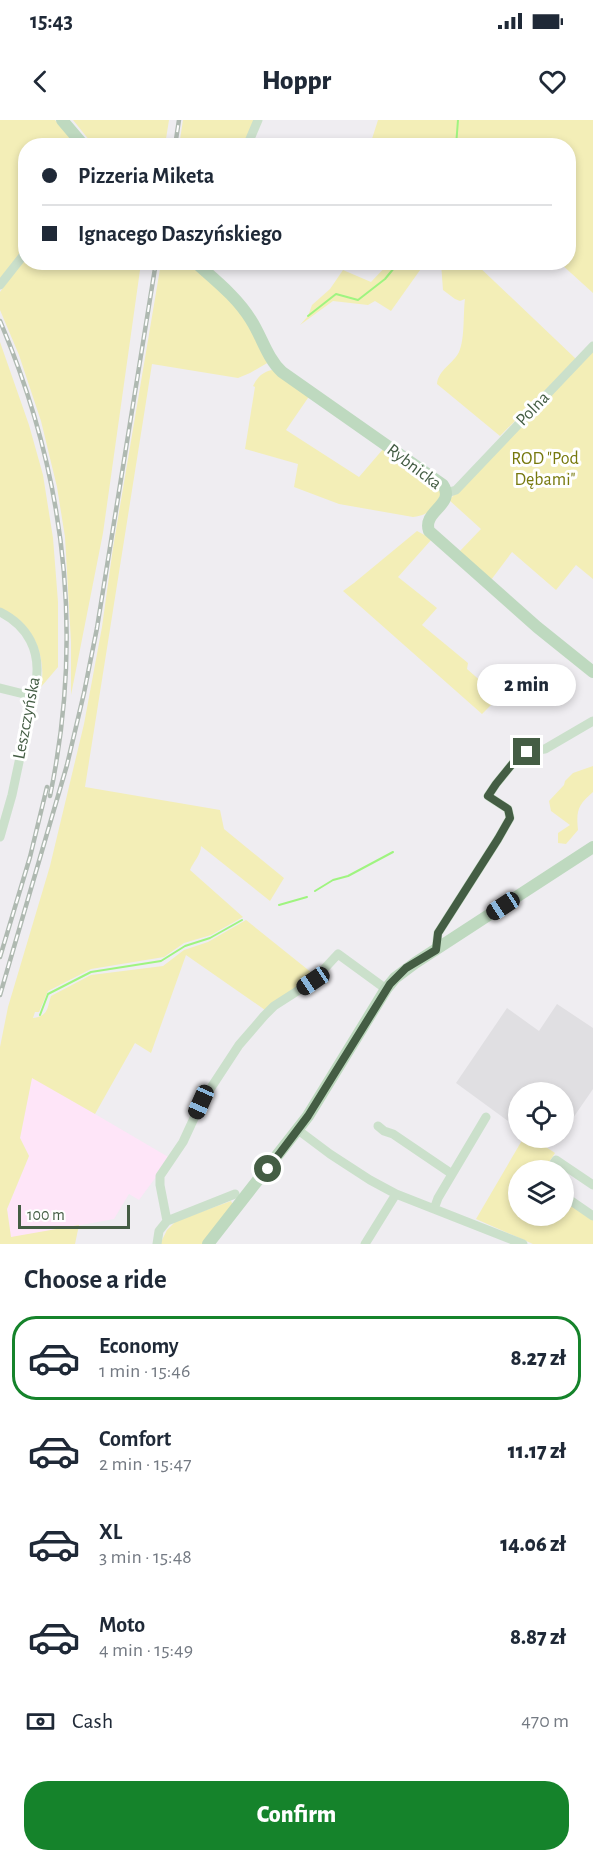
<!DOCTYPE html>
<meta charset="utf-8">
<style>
:root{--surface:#fff;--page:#f6f6f7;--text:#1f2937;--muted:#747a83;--line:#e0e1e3;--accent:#15832b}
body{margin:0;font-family:"Alegreya Sans",sans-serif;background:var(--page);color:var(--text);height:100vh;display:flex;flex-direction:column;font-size:22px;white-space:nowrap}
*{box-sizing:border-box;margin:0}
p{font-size:20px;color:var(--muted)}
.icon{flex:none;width:33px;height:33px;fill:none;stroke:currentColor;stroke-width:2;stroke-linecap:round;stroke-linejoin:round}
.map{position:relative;height:1124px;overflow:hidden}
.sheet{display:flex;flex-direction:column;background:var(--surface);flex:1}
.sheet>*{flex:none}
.banner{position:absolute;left:18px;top:18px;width:558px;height:132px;border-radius:24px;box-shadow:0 3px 9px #0003;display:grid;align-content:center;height:132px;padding:0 24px;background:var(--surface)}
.fabs{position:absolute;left:508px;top:962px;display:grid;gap:12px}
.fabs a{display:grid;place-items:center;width:66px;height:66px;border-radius:50%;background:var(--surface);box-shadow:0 3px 9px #0003;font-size:30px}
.scale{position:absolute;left:18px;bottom:15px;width:112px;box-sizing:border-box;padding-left:6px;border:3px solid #445d44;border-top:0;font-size:16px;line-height:21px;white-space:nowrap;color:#445d44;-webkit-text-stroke:4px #fff;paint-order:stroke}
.end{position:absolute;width:27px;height:27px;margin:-14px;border:8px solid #445d44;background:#fff;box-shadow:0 0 0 3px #fff}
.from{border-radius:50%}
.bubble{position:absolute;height:42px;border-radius:21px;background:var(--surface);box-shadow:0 3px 9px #0003;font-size:20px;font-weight:800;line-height:42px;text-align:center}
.car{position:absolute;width:18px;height:36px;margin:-18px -9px;border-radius:8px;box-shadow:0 0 4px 2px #0007;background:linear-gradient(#222 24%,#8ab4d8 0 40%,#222 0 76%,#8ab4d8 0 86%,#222 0)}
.banner b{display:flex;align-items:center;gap:21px;height:57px;font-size:22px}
.banner b+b{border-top:2px solid var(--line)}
.banner i{width:15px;height:15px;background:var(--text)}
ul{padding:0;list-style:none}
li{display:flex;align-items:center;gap:18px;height:84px;margin:0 12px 9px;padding:0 12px;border:3px solid transparent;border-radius:24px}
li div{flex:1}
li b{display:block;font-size:22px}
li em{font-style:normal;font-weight:800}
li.active{border-color:var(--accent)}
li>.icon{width:54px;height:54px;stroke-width:1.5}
h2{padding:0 24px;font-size:27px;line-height:72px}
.pay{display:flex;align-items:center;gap:15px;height:66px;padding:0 24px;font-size:22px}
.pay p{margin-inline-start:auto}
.primary-button{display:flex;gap:12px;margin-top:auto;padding:12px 24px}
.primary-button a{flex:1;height:69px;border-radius:24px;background:var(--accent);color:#fff;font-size:24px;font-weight:800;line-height:69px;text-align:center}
.status{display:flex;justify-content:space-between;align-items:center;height:42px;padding:0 30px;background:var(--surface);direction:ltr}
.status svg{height:16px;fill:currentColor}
header{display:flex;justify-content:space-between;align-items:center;height:78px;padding:0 24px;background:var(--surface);font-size:27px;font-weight:800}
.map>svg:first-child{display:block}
.commercial{fill:#fee5f8}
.education{fill:#e0dfe2}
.green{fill:#f3eeb7}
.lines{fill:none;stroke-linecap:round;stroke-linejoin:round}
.stream{stroke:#9ff480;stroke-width:2}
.street{stroke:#cbe0cb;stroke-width:9}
.secondary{stroke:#bed9bf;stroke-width:12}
.rail-casing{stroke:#afb9b1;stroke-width:4.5}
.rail{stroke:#fff;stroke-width:2;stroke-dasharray:7;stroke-linecap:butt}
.route{stroke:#445d44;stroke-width:8}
.labels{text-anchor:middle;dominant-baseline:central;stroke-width:6;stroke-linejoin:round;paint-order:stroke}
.street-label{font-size:18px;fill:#445d44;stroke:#fff}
.park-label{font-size:18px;fill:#77790e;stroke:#fff}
</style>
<div class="status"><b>15:43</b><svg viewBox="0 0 49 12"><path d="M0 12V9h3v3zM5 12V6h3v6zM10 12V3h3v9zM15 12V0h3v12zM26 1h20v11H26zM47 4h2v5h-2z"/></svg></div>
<header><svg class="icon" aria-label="back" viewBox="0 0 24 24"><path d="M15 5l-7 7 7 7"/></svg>Hoppr<svg class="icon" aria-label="heart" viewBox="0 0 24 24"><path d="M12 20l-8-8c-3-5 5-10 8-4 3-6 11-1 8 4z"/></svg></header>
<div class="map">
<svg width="593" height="1124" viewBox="0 0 593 1124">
<rect width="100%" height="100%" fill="#efedf1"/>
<path class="commercial" d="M32,957l138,81 -31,42 -10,-6 -15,25 -103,19 -4,-29 22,-53 -9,-18z"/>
<path class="education" d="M557,884l36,24v61l-29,42v-39h-45v37l-63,-46 51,-75 32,23z"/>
<path class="green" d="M0,0h55l21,25 -50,1 -1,102 -25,31z
M73,0h96l-4,25 -71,1z
M183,0h75l-11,25 -68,1z
M378,0h215v173l-33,-30 8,-1v-116l-174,-1 -23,-3z
M25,138l1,4 115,1 -38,270 -32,162v-53l-6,-105 -8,-50 -16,-66 -22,-66 -19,-45v-18z
M161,143h30l52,50 26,49 -19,11 -12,5 -86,-14 -67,423 135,23 4,19 60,49 -14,23 -69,-55c0,9 -8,16 -11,24l53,47 -32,18 -27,8 -20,14 -73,12 -43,22 -9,21h-4l-2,6c15,-2 14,-9 18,-22l40,-21 72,-9 21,-16 24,-8 38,-22 66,53 -9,10 -38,27 -79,-55 -35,98 -16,-10 -40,71 -63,-36 -12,60 9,18 -22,53 4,28 68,-12 -4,19h-75v-197l8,-40 42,-141 34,-142 18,-97 11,-79z
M389,143h36l-34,48 -16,-10 -7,4 -35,-4 -33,24 8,-9 4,-11 18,-16 13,-19 28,12z
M441,143h34l101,96 -76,77 -63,-52c1,-14 16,-20 22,-32 6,-13 4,-38 6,-53l-5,2 -5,-2 -12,-9z
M0,222l29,83 14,50 10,63 5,64v65l-17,20c5,-25 -4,-53 -24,-69 -5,-4 -12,-6 -17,-9z
M593,230v229l-17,-14 -20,25 -44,-38 -21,28 -32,-28 22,-23 -32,-29z
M272,250l4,1 34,24 -24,35 73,47 25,-29 59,43c-9,14 -11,24 -30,26l-74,-13 -45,-17 4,-23 -53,-15 10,-62 -2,-1c4,-8 9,-14 19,-16z
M417,411l15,8 -34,38 39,31 -15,17 46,38 -1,6 32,28 -17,17 -139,-123 11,-8z
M593,646v26c-15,13 -17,18 -15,38l-12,14 -8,-1v-10l12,-8 -19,-14 -2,-10 15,-16 1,-4 8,-8z
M524,1017h7l24,16 -11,17h-25v45h45v-17l29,20v26h-60l-57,-25z
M231,1081l2,4 -30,39h-43l7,-14 9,-9z"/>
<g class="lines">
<path class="stream" d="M456,26l2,-26
M308,196l28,-22 22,6 27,-21 14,-17
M315,771l18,-11 15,-4 45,-24
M279,785l28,-8
M40,895l8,-21 43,-22 70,-11 24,-15 25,-8 32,-18"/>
<path class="street" d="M247,26l11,-26
M0,165l26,-33
M447,373l9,-3 137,-144
M0,492c28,14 41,39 36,70l-24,113 -12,42
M0,568l32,8
M436,829l2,-16 60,-94 12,-21 -2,-9 -20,-13 8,-12 26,-32 23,-3 48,-28
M378,1006l6,5 9,3 59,40
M298,1010l32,24 40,26 26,14 127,50
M549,1050l7,-10 37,25
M564,1076l29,20
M434,1089l4,-11 48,-81
M167,1101l-7,-36v-9l23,-34 18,-39 38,-58 25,-29 10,-10 39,-25 25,-27 48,35
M157,1124l2,-13 8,-10 68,-27
M365,1124l31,-50"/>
<path class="secondary" d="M62,0l22,26
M195,142c20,18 42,35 56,58 11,17 16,38 31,52l161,113c13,20 -21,26 -14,46l108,96 56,45
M208,1124l100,-128 78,-127 9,-11 20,-15 178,-116"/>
<defs>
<path id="rail" d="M175,26l4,-26
M0,201c65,153 84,312 50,475
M0,837l30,-100 17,-70
M0,875l67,-230 17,-72 13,-65 59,-366"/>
</defs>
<use href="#rail" class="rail-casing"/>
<use href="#rail" class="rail"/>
</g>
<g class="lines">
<path class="route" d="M268,1049l40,-53 82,-132 16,-16 30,-18 2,-17 60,-94 12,-21 -2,-9 -20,-13 8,-12 26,-32h5"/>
</g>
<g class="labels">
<g class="street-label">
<text transform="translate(533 289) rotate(-46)">Polna</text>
<text transform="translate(414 347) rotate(37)">Rybnicka</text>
<text transform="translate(27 598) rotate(-79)">Leszczyńska</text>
</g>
<g class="park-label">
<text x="545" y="339">ROD "Pod<tspan x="545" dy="21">Dębami"</tspan></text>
</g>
</g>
</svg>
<div class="fabs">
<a><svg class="icon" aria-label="locate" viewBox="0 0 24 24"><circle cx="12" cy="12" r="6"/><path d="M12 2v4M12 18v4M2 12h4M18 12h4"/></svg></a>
<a><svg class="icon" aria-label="layers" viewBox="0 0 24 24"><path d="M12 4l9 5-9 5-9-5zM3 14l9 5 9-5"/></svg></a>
</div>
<div class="scale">100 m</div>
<i class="end from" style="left:268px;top:1049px"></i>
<i class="end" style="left:527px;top:632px"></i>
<div class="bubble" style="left:477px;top:544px;width:99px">2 min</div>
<i class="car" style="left:503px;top:786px;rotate:237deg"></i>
<i class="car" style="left:313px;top:861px;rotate:236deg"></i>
<i class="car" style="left:201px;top:982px;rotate:204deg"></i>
<div class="banner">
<b><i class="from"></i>Pizzeria Miketa</b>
<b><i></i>Ignacego Daszyńskiego</b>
</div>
</div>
<section class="sheet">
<h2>Choose a ride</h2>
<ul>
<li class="active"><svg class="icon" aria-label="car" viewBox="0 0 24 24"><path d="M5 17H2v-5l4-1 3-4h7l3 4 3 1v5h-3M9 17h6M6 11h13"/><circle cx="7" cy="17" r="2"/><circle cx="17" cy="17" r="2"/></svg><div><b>Economy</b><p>1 min · 15:46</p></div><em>8.27 zł</em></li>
<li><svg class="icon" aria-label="car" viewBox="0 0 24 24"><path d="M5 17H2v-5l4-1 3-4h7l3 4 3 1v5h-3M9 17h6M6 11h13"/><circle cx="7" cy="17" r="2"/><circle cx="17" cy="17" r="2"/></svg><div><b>Comfort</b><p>2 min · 15:47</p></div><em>11.17 zł</em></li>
<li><svg class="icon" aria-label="car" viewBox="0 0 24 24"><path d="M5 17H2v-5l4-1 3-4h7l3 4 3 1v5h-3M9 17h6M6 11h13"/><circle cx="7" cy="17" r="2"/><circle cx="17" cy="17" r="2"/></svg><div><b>XL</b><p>3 min · 15:48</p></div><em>14.06 zł</em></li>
<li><svg class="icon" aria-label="car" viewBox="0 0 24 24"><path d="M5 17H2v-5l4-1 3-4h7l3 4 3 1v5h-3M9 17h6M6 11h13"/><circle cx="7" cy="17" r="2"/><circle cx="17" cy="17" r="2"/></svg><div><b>Moto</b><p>4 min · 15:49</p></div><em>8.87 zł</em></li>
</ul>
<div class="pay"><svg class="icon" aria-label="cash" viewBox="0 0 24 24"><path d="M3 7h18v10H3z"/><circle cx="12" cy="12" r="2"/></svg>Cash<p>470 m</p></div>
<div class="primary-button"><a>Confirm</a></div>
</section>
